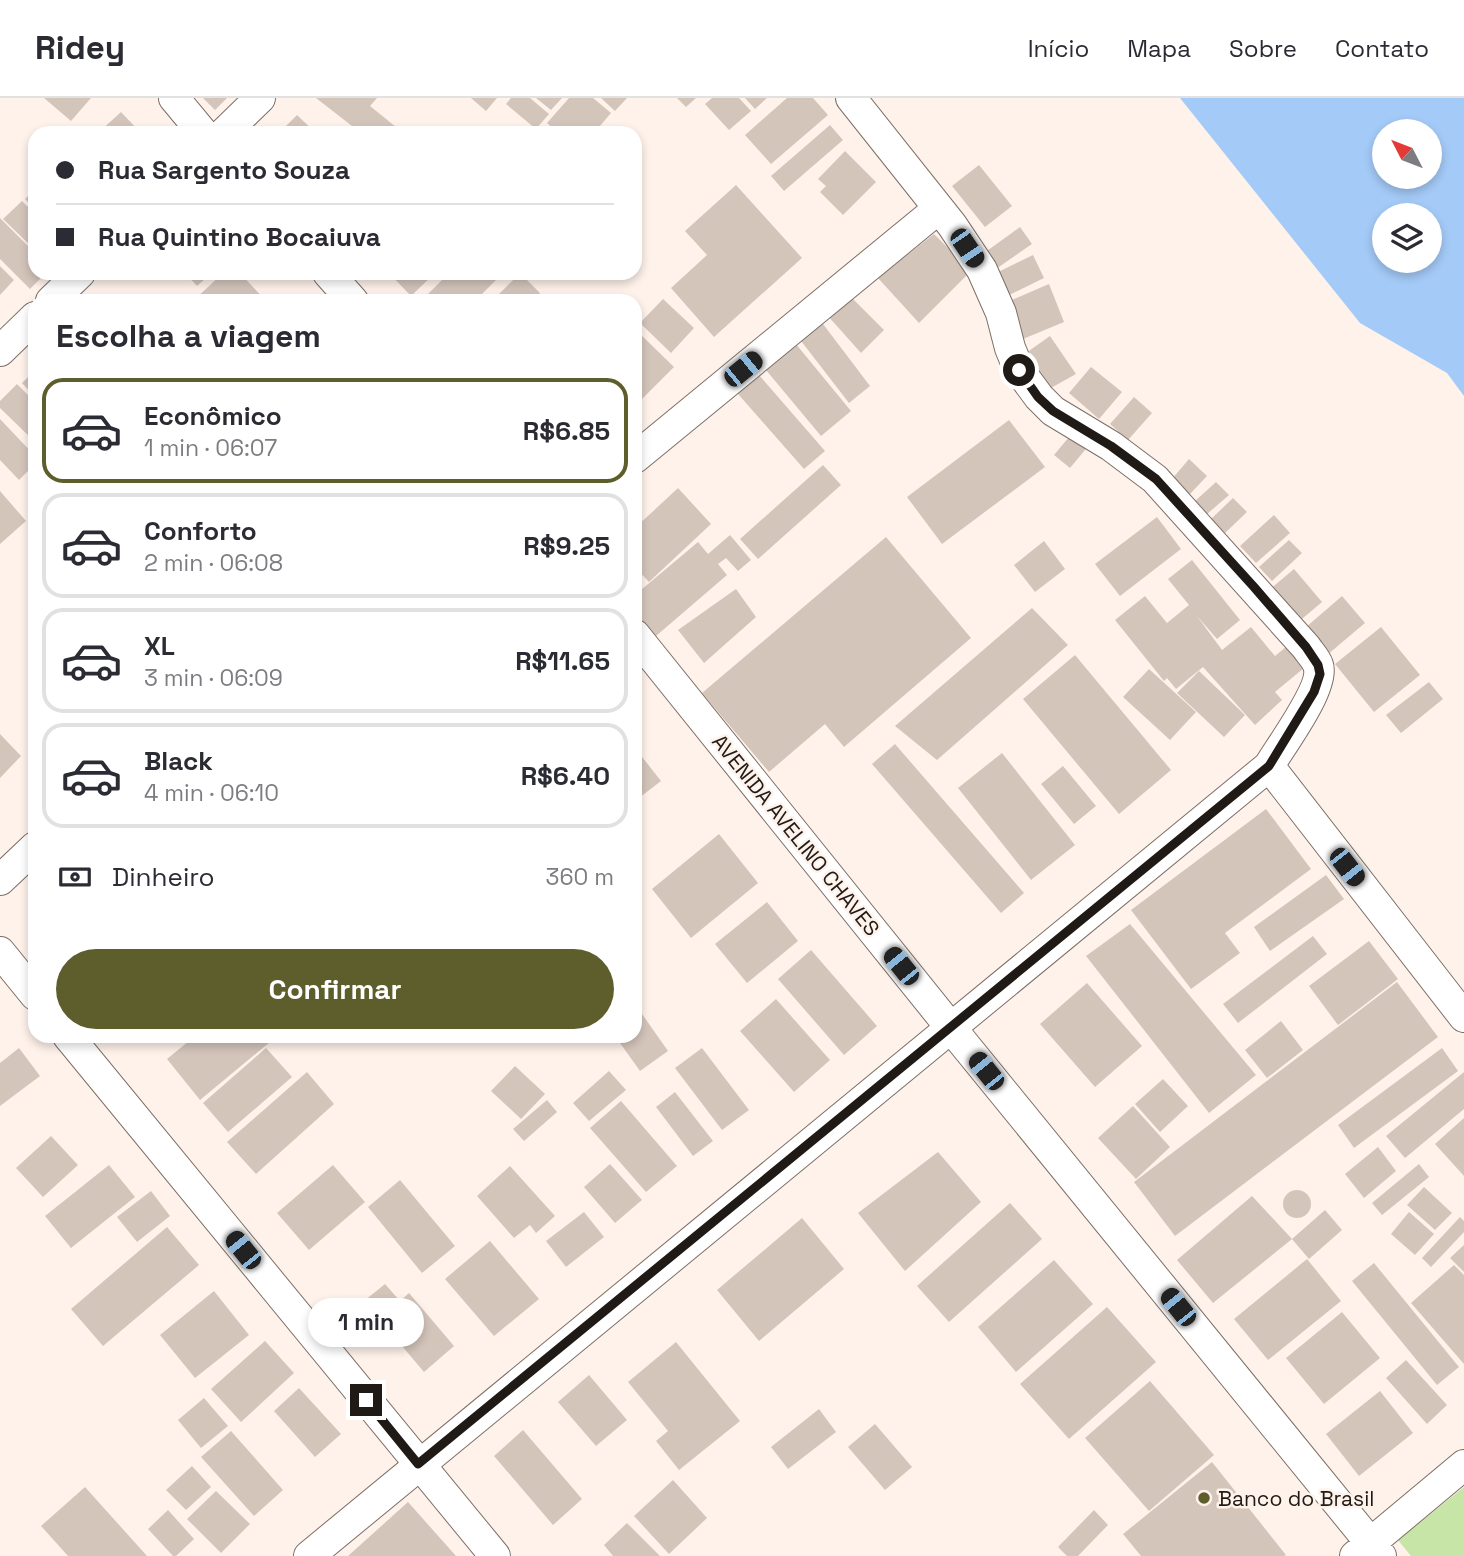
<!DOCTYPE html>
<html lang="pt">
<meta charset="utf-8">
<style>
:root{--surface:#fff;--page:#f2f2f3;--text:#2b2b33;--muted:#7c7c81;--line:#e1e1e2;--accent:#5d5e2c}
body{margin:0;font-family:"Space Grotesk",sans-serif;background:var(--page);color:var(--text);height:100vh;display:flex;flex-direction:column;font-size:26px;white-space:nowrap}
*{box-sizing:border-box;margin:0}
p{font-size:23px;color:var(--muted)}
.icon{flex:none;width:38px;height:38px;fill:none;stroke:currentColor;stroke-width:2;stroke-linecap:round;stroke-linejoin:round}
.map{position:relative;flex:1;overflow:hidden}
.details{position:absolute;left:28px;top:196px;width:614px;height:749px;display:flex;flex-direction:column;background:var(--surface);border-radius:21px;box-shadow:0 4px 10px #0003}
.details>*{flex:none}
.banner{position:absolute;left:28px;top:28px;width:614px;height:154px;border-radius:21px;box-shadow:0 4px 10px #0003;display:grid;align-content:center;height:154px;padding:0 28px;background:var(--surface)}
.needle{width:46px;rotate:312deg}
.controls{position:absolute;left:1372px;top:21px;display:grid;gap:14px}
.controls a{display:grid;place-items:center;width:70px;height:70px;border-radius:50%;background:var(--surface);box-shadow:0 4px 10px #0003;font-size:35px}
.end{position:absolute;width:32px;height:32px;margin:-16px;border:9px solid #1f1a16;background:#fff;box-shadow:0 0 0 4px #fff}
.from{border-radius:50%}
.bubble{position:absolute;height:49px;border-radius:24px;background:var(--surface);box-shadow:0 4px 10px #0003;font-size:23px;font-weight:700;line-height:49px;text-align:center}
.car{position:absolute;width:21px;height:42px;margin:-21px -10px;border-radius:9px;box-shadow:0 0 5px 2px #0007;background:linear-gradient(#222 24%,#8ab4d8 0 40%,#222 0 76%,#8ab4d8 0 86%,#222 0)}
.banner b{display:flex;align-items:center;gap:24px;height:66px;font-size:26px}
.banner b+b{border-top:2px solid var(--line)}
.banner i{width:18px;height:18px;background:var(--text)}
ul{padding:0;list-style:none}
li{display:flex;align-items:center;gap:21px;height:105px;margin:0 14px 10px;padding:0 14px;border:4px solid var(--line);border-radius:21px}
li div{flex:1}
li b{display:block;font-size:26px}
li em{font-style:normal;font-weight:700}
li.active{border-color:var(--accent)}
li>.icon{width:63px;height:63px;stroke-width:1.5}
h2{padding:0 28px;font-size:32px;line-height:84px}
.pay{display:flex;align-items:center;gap:18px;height:77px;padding:0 28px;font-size:26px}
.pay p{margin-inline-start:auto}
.action{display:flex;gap:14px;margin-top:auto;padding:14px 28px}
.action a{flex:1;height:80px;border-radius:42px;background:var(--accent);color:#fff;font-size:28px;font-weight:700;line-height:80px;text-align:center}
header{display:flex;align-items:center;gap:42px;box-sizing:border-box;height:98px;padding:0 35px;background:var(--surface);border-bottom:2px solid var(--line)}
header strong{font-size:33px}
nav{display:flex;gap:38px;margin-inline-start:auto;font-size:24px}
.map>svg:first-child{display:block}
.green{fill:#c7e5a7}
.water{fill:#a4caf7;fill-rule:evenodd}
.building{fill:#d4c5bb}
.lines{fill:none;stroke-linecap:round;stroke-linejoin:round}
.minor-casing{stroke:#7d6f66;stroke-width:32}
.minor{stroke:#fff;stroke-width:30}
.route{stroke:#1f1a16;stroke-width:9}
.poi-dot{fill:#5d5e2c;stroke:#fef2ea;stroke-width:2.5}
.labels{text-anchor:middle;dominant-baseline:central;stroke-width:5;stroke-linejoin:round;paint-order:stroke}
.street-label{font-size:21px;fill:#1f1a16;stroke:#fef2ea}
.poi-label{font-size:21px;fill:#1f1a16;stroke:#fef2ea;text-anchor:start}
</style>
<header>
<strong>Ridey</strong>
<nav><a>Início</a><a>Mapa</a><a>Sobre</a><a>Contato</a></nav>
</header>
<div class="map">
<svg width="1464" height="1458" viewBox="0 0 1464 1458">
<rect width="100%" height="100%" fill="#fef2ea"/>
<path class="green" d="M1464,1389v69h-53l-13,-16z"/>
<path class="water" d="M1180,0h284v298l-17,-23 -87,-50zM1384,33h46v46h-46zM1384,117h46v46h-46z"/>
<path class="building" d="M44,0h47l-20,23z
M203,0h24l-12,12z
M316,0h61l-7,8 26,21 -5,6h-30z
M471,0h26l-11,13z
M511,0h19l19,16 -13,15 -30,-25z
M536,0h26l-11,12z
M569,0h24l18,15 -17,20h-36l-11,-10z
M601,0h26l-12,13z
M677,0h19l-10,9z
M712,0h27l12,13 -22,19 -24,-26z
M745,0h22l-12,11z
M787,0h26l15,17 -57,49 -26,-29z
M121,14l20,21h-43z
M297,17l19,18h-37z
M830,27l13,15 -59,51 -13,-15z
M845,53l31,31 -33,33 -23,-23 6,-6 -8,-7z
M979,67l33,41 -27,21 -33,-41z
M736,87l66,73 -88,79 -43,-49 36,-33 -22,-24z
M35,91v20l-10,-10z
M22,103l13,13v36l-32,-31z
M0,120l35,35v20h11l-16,16 -30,-30z
M1020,129l12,17 -36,25 -12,-16z
M934,136l37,37 -52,52 -41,-45z
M1033,157l11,23 -39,19 -11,-23z
M0,168l14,14 -14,15z
M185,175h27l-15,13z
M223,175h17l26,28h-73z
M389,175h46l-24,23z
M449,175h54l-28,28h-54z
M520,175l20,20 -8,8h-27l-6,-7z
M1049,186l15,38 -41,17 -16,-37z
M850,198l34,34 -23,23 -34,-38z
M663,201l31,29 -23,25 -31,-30z
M820,222l50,66 -21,17 -51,-66z
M635,231l39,38 -35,35 -4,-4z
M1050,238l26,38 -25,14 -25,-35z
M791,240l60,73 -30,25 -60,-72z
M752,269l73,84 -21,18 -73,-83z
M1091,269l31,25 -23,27 -30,-26z
M35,272v27l-13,-14z
M17,286l18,18v40l-35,-34v-7z
M1134,299l18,16 -24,27 -18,-16z
M0,321l35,37v8l-16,16 -19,-20z
M1009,322l36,47 -103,77 -35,-47z
M1074,333l16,13 -20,24 -16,-13z
M1189,361l18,17 -18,19 -17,-16z
M823,367l18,20 -83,74 -18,-20z
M1216,384l13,13 -23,20 -12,-13z
M678,390l33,36 -62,58 -14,-15v-39z
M0,393l26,30 -26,23z
M1233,400l14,14 -22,21 -14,-14z
M1274,417l16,18 -34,30 -16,-17z
M1157,419l24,32 -61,47 -25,-32z
M730,437l21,25 -13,11 -12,-13 -8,6 9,11 -71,61 -21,-24v-17l63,-53 10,12z
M886,439l85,101 -127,109 -19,-23 -56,48 -67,-79z
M1289,442l13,13 -30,28 -13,-14z
M1044,443l21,28 -30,23 -21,-27z
M1192,462l48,60 -23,19 -20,-23 25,34 29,-23 24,29 17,-14 18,21 -35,29 7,8 -27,25 -52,-58 -27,22 -9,-11 -3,3 -49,-61 30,-24 22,27 22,-18 -21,-26z
M1294,471l28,33 -26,22 -28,-33z
M736,491l20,28 -52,46 -26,-33z
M1342,498l23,27 -38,32 -22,-27z
M1032,510l36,37 -131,115 -42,-34z
M1381,529l39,48 -46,37 -39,-48z
M1075,557l96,115 -52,44 -96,-115z
M1149,571l47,43 -26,28 -47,-43z
M1199,573l46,44 -21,22 -47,-44z
M1429,584l14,17 -42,34 -15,-18z
M0,636l21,22 -21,22z
M895,646l129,149 -23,20 -129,-149z
M635,650l26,33 -26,20z
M1002,655l73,92 -44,35 -73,-92z
M1063,668l33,40 -22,18 -33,-40z
M1266,711l45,60 -86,64 15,20 -49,36 -60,-79z
M719,736l39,49 -67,55 -39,-49z
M1326,777l18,24 -74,52 -16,-24z
M767,804l31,39 -51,42 -32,-39z
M1130,826l126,151 -47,38 -123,-157z
M1313,838l14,18 -89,69 -15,-19z
M1369,843l29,38 -60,46 -29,-39z
M811,852l66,76 -33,29 -66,-76z
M1397,884l41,55 -263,199 -41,-54z
M1087,885l55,63 -47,41 -55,-63z
M776,901l54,61 -36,32 -54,-61z
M635,906l33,47 -28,20 -25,-35h20z
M1281,923l22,29 -36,28 -22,-28z
M195,938h70l5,6 -70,58 -33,-41z
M19,950l21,28 -40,30v-43z
M266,950l26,29 -64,55 -25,-29z
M702,950l47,62 -27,20 -47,-62z
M1442,950l16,23 -104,77 -16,-23z
M515,968l30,28 -24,25 -30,-28z
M609,973l17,19 -37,31 -16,-18z
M307,974l27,32 -78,70 -29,-32z
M1464,974v37l-59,49 -19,-22z
M1163,981l25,27 -28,26 -25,-28z
M675,994l38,49 -20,15 -37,-49z
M547,1002l10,12 -33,29 -11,-12z
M621,1003l56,65 -31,26 -56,-64z
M1133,1008l37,41 -34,32 -38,-41z
M1464,1020v58l-29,-32z
M51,1038l27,29 -35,32 -27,-29z
M1378,1049l18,24 -32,27 -19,-24z
M938,1054l43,50 -76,69 -47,-58z
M610,1066l32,36 -27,23 -31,-36z
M1419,1066l10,13 -47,38 -10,-12z
M109,1067l26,32 -64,51 -26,-32z
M333,1067l32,37 -56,48 -32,-37z
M510,1068l45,50 -19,17 -6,-8 -16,13 -37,-42z
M400,1082l55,66 -33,27 -54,-66z
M1424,1089l28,26 -17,17 -28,-25z
M1283 1106a14 14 0 1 1 28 0a14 14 0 1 1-28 0Z
M151,1093l19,25 -33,26 -20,-25z
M1252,1098l40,43 33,-29 17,20 -33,29 -17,-20 -79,64 -36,-43z
M1010,1105l32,36 -93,83 -32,-36z
M584,1114l20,25 -38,30 -20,-26z
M1409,1114l25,22 -19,21 -24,-21z
M1460,1119l4,4v11l-33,35 -9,-9z
M802,1120l42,51 -85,72 -42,-51z
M167,1129l32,38 -96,81 -32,-37z
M490,1143l49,58 -45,37 -49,-57z
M1464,1147v27l-14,-14z
M1307,1161l34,42 -73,59 -34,-41z
M1054,1162l39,44 -77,68 -38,-45z
M1374,1165l85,104 -22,18 -85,-104z
M1454,1167l10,10v89l-53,-61z
M385,1186l15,17 9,-8 45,53 -30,26 -60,-71z
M214,1193l35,44 -54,43 -35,-43z
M1107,1209l49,55 -87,77 -49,-55z
M1342,1214l38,46 -56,46 -38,-46z
M265,1243l29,32 -53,49 -30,-33z
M676,1244l64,79 -61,49 -23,-29 12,-10 -40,-49z
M1406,1262l41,45 -20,19 -41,-46z
M589,1277l38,45 -31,26 -38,-44z
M1150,1283l64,74 -65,56 -64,-73z
M299,1290l42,46 -26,23 -41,-46z
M1380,1293l33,42 -54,43 -33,-42z
M204,1300l24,28 -27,22 -23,-28z
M819,1311l17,23 -48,37 -17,-22z
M875,1326l37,43 -27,23 -37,-43z
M523,1332l59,69 -29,26 -59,-69z
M231,1333l52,59 -29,26 -53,-59z
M1212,1364l74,93 -2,1h-143l-18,-22z
M192,1368l19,21 -25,23 -20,-20z
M673,1382l34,38 -38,36 -35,-38z
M85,1389l62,69h-79l-27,-30z
M216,1393l34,33 -29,29 -34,-34z
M408,1404l48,54h-108z
M168,1412l26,29 -18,17h-3l-25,-27z
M1094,1412l14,15 -30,31h-11l-9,-9z
M627,1425l33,33h-47l-9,-11z"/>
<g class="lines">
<defs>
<path id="minor" d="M174,0l29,35
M224,35l36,-35
M328,175l25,28
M51,203l29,-28
M0,253l35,-34
M635,360l303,-249
M635,537l316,393 430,528
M1269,668l195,251
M0,782l35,-33
M0,854l35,43
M68,938l427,520
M309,1458l960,-790c11,-19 57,-80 49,-101 -2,-6 -8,-12 -12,-18l-151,-168 -44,-33 -58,-35 -14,-14 -20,-27 -9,-22 -9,-35 -19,-43 -30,-45 -101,-127
M1355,1458l109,-91"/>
</defs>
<use href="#minor" class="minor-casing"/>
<use href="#minor" class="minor"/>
</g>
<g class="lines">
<path class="route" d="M366,1302l52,64 851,-698 45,-74 6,-18 -2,-9 -12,-18 -52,-60 -98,-108 -45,-33 -58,-35 -15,-14 -19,-27"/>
</g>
<circle class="poi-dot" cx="1204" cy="1400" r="7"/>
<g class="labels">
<g class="street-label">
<text transform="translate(796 737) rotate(51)">AVENIDA AVELINO CHAVES</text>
</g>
<g class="poi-label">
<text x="1218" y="1400">Banco do Brasil</text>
</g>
</g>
</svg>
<div class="controls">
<a><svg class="needle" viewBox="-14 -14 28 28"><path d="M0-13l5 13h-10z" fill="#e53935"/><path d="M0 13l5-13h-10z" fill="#7c7c81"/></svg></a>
<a><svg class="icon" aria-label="layers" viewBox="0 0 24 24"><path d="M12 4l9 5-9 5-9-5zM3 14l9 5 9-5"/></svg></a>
</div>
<i class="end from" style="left:1019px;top:272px"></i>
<i class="end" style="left:366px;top:1302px"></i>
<div class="bubble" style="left:308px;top:1200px;width:116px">1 min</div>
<i class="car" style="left:967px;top:150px;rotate:146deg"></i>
<i class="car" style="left:743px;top:271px;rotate:51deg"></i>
<i class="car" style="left:1347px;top:769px;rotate:142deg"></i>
<i class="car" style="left:901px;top:868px;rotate:321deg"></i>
<i class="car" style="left:986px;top:973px;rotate:321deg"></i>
<i class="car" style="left:243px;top:1152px;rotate:321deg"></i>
<i class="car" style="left:1178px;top:1209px;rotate:321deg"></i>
<div class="banner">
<b><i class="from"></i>Rua Sargento Souza</b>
<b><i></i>Rua Quintino Bocaiuva</b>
</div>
<section class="details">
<h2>Escolha a viagem</h2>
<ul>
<li class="active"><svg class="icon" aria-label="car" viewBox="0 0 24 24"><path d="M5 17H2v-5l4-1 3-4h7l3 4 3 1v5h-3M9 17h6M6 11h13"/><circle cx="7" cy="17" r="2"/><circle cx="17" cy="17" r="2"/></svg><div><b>Econômico</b><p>1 min · 06:07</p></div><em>R$6.85</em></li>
<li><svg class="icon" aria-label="car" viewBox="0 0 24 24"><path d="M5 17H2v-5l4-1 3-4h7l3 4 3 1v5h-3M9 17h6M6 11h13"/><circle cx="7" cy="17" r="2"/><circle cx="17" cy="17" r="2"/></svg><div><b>Conforto</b><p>2 min · 06:08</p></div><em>R$9.25</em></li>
<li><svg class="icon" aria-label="car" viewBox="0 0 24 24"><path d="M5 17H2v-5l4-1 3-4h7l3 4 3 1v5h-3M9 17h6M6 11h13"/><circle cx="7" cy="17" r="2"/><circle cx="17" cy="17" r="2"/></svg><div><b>XL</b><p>3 min · 06:09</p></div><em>R$11.65</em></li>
<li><svg class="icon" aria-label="car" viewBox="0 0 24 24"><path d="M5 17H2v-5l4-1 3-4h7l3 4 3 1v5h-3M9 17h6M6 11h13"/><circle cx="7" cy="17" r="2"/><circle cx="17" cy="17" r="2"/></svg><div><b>Black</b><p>4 min · 06:10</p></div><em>R$6.40</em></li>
</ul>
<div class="pay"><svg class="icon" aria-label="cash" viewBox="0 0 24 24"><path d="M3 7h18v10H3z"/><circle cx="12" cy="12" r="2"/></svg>Dinheiro<p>360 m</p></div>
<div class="action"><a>Confirmar</a></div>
</section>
</div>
